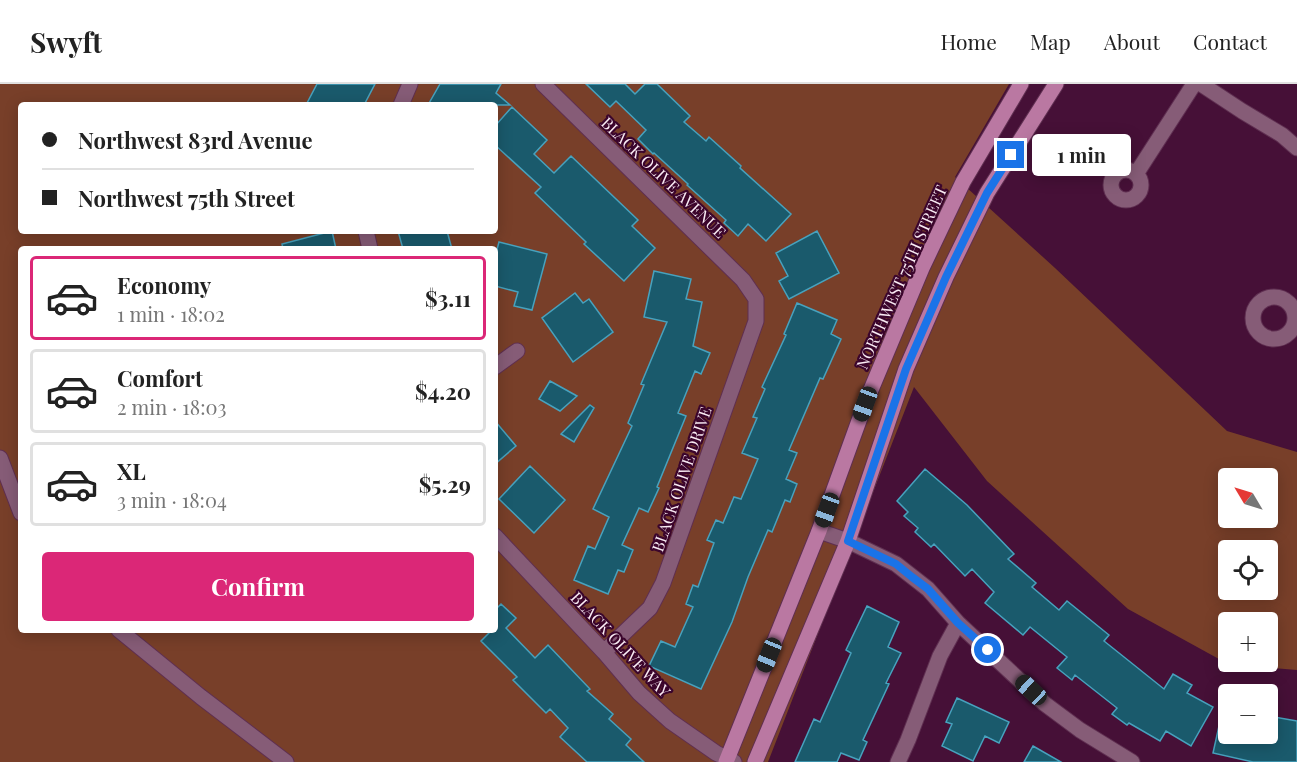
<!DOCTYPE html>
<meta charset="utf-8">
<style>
:root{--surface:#fff;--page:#f6f6f6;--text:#222;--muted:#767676;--line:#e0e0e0;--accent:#db2777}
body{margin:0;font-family:"Playfair Display",serif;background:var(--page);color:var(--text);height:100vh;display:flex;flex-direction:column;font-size:22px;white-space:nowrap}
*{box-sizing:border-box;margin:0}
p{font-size:20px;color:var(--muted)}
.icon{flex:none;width:33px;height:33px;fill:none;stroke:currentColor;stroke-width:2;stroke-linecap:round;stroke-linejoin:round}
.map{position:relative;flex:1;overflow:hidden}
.sheet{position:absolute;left:18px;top:162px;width:480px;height:387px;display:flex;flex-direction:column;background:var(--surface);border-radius:6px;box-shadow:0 3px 15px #0003}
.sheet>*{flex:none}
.guide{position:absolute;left:18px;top:18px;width:480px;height:132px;border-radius:6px;box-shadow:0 3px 15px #0003;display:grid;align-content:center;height:132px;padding:0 24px;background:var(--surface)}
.needle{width:39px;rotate:308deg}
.buttons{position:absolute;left:1218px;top:384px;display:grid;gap:12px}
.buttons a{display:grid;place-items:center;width:60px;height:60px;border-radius:6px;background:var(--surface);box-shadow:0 3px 15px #0003;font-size:30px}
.end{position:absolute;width:27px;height:27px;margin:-14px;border:8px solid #1a73e8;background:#fff;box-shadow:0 0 0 3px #fff}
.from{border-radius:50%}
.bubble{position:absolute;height:42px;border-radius:6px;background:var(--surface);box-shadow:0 3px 15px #0003;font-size:20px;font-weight:700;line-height:42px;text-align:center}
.car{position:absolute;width:18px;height:36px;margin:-18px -9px;border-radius:8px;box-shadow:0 0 4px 2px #0007;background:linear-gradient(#222 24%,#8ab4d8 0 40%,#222 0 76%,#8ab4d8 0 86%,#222 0)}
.guide b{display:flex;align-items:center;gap:21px;height:57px;font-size:22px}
.guide b+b{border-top:2px solid var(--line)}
.guide i{width:15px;height:15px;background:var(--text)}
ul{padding:10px 0 0;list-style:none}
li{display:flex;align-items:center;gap:18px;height:84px;margin:0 12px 9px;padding:0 12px;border:3px solid var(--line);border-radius:6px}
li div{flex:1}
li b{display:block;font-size:22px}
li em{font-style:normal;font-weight:700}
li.selected{border-color:var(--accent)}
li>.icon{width:54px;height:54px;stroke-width:1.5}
.cta{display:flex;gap:12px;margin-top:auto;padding:12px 24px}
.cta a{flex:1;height:69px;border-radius:6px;background:var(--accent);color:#fff;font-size:24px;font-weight:700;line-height:69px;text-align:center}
header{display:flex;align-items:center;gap:36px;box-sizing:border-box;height:84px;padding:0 30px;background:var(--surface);border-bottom:2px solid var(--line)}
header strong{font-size:28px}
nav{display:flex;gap:33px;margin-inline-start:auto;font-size:21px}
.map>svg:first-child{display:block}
.green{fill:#783f29;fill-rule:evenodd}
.building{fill:#1a5a6c;stroke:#47a2be;stroke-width:1.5}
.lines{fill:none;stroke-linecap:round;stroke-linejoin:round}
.street-casing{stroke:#5f2f51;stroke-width:17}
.secondary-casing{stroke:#5f2f51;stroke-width:17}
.street{stroke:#865c77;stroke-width:15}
.secondary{stroke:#ba78a2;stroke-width:15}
.route{stroke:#1a73e8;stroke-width:8}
.labels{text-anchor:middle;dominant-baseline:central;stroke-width:4.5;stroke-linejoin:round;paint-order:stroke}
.street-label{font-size:16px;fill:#faecf4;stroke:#3b052c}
</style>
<header>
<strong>Swyft</strong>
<nav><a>Home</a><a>Map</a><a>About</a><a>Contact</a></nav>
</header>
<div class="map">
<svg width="1297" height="678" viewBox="0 0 1297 678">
<rect width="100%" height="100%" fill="#461037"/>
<path class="green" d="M0,0h1009l-54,93 100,91 172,163 70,21v218l-69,-6 -100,-55 -141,-128 -73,-94 -146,375h-768zM21,21h474v126h-474zM21,165h474v381h-474zM1228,394h40v40h-40zM1228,466h40v40h-40zM1228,538h40v40h-40z"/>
<path class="building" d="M317,0h58l-11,21h-58z
M440,0h61l-5,9 14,12h-82z
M586,0h39l10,10 10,-10h12l33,32 -6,6 22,19 3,-4 32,29 -1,2 51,46 -25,27 -18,-17 -10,12 -14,-13 2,-3 -39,-35 1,-1 -34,-31 -1,1 -15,-15 8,-9 -30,-29 -6,6z
M512,23l35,33 -13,14 20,19 17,-17 67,64 -6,6 23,22 -31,33 -40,-37 2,-2 -51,-49 6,-6 -46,-42v-19z
M332,147l4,18h-53l-1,-5z
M398,147h49l5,18h-49z
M817,147l22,42 -50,26 -10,-18 9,-5 -12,-23z
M499,158l48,12 -15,56 -18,-4 4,-14 -23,-6v-29z
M654,187l37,8 -5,20 16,3 -9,44 17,7 -9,21 -6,-3 -17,42 8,3 -29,71 2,1 -11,24 -9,-4 -17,37 11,5 -9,22 -6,-2 -10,24 -34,-14 14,-34 7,3 14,-32 -16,-8 39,-83 -4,-3 16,-38 -3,-1 26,-62 -23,-5z
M575,209l8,10 6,-4 24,33 -40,30 -31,-44z
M797,219l40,17 -6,14 10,5 -18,40 -3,-1 -31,72 8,3 -11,26 11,5 -7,18 -5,-2 -13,32 -4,-2 -20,47 -16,45 -31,67 -52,-23 12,-25 14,6 18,-40 -7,-3 7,-19 5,2 16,-44 -7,-3 9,-20 7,3 11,-26 7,2 17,-40 -16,-6 15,-35 -4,-1 12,-28 -3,-2 24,-52 -2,-1z
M550,297l27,15 -17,15 -21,-12z
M590,321l4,3 -20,34 -13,-8z
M495,337l21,25 -21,18z
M530,382l35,34 -31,33 -35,-34z
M925,385l42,36 47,49 -6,5 28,24 -4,4 27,23 8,-9 42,34 -5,6 60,48 9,-15 19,11 -5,8 26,14 -22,39 -25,-15 -6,10 -31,-18 -2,2 -15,-11 5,-6 -42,-33 -3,5 -15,-12 10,-11 -37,-30 -7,8 -38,-32 9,-11 -22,-23 -7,7 -31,-32 -3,3 -16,-15 3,-4 -14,-12 4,-4 -11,-11z
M501,520l15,14 -10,10 29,30 13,-13 42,44 -3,2 26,23 -4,5 22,20 -5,6 18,17h-57l-27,-25 8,-9 -18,-19 -4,4 -33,-33 4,-3 -36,-36 11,-11h3v-20z
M867,522l32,16 -11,25 13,6 -15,30 3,1 -26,56 4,2 -8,18 -18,-7 -4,9h-42l19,-43 6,3 31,-69 -5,-3z
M957,614l52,24 -10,21 -14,-7 -12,25 -31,-15 10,-22 -6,-2z
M1223,624h5v26h40v-18l29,5v41h-44l-40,-9z
M1033,662l28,16h-37z"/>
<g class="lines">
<defs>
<path id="street" d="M543,0l200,196 13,19v22l-93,262 -13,25 -46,44
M1201,0l41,27 40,24 15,13
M401,21l9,-21
M1111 101a15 15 0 1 1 30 0a15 15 0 1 1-30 0Z
M1136,90l58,-90
M366,147l4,18
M1253 234a21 21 0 1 1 42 0a21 21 0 1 1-42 0Z
M495,283l22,-16
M0,374l21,55
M819,447l29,10 48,23 32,25 30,34 87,81 35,26 52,32
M495,452l109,116 35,41 31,28 46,32 18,9
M119,546l82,67 85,65
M898,678l10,-22 32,-84 18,-33"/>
<path id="secondary" d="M726,678l93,-231 46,-127 57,-136 41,-86 58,-98
M755,678l93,-221 58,-172 40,-92 41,-84 69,-109"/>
</defs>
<use href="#street" class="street-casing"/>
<use href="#secondary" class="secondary-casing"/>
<use href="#street" class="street"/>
<use href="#secondary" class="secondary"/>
</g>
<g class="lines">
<path class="route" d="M988,566l-30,-27 -30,-34 -16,-12 -16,-13 -48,-23 58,-172 40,-92 41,-84 24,-38"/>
</g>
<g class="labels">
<g class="street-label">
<text transform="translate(664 93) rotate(44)">BLACK OLIVE AVENUE</text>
<text transform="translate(901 193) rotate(-66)">NORTHWEST 75TH STREET</text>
<text transform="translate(681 395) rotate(-71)">BLACK OLIVE DRIVE</text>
<text transform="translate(621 560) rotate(47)">BLACK OLIVE WAY</text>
</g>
</g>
</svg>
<div class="buttons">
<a><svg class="needle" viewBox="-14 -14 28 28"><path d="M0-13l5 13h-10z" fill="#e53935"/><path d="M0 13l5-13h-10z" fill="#767676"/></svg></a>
<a><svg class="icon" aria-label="locate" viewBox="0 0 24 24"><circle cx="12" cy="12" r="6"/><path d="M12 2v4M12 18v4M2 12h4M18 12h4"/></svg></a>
<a>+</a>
<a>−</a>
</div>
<i class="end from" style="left:988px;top:566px"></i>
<i class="end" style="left:1011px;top:71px"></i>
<div class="bubble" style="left:1032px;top:50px;width:99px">1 min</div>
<i class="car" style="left:865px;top:320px;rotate:200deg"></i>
<i class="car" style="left:827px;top:426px;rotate:200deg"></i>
<i class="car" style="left:769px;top:571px;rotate:202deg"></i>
<i class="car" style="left:1031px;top:606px;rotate:313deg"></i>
<div class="guide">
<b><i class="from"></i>Northwest 83rd Avenue</b>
<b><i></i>Northwest 75th Street</b>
</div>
<section class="sheet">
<ul>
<li class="selected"><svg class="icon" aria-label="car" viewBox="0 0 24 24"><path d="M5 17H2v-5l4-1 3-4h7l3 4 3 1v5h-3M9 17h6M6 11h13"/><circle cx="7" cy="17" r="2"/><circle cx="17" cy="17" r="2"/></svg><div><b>Economy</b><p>1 min · 18:02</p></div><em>$3.11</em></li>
<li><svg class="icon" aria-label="car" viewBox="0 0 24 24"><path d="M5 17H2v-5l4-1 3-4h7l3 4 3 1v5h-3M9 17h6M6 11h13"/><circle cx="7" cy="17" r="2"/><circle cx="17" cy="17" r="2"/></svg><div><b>Comfort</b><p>2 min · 18:03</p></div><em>$4.20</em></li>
<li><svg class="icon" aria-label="car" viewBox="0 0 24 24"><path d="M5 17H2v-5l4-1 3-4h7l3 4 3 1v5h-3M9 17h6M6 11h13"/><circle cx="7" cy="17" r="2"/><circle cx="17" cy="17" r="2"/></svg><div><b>XL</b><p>3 min · 18:04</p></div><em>$5.29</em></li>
</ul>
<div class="cta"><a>Confirm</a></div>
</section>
</div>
